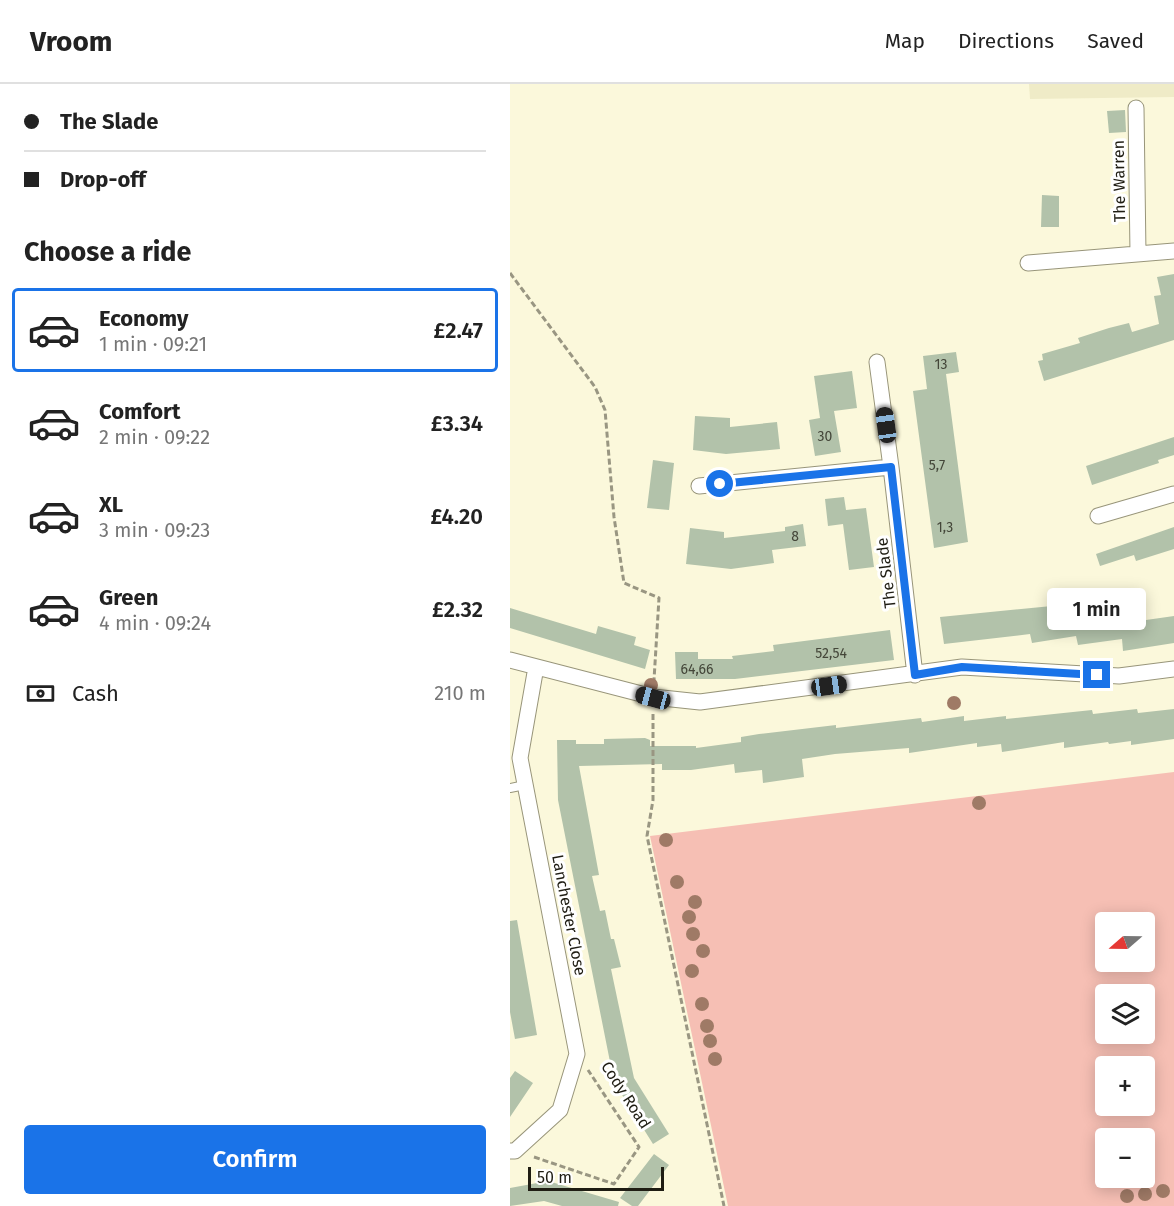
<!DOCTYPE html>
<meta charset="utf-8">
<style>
:root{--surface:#fff;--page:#f2f2f2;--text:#222;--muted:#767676;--line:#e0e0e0;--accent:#1a73e8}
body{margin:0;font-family:"Fira Sans",sans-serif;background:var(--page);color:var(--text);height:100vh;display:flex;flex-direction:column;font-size:22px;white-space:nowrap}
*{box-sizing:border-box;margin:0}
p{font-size:20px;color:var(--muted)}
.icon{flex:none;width:33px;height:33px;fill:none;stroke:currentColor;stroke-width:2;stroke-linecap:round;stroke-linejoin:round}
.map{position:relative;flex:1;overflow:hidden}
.side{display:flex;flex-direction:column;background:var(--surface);width:510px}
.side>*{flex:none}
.top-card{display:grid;align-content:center;height:132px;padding:0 24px;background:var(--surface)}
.needle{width:39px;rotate:250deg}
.controls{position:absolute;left:585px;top:828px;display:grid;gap:12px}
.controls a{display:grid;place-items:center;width:60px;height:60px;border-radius:6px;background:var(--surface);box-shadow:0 3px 15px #0003;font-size:30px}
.scale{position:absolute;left:18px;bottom:15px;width:136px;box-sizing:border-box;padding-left:6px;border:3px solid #1f1d13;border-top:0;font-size:16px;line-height:21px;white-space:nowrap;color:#1f1d13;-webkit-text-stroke:4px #fff;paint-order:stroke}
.end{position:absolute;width:27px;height:27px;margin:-14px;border:8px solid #1a73e8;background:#fff;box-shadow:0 0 0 3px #fff}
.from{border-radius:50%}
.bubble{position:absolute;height:42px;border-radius:6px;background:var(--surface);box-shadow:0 3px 15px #0003;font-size:20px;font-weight:600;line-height:42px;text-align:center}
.car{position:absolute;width:18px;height:36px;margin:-18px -9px;border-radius:8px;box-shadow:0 0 4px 2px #0007;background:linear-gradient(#222 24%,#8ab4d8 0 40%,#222 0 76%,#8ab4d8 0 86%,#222 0)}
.top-card b{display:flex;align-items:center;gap:21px;height:57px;font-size:22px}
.top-card b+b{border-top:2px solid var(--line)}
.top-card i{width:15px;height:15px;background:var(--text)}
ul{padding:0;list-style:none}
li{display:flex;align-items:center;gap:18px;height:84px;margin:0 12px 9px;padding:0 12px;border:3px solid transparent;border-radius:6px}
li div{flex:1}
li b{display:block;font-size:22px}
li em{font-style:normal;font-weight:600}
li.on{border-color:var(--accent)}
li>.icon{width:54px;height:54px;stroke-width:1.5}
h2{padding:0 24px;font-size:27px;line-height:72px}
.pay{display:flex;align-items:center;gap:15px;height:66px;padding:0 24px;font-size:22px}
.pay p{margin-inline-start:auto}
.action{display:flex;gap:12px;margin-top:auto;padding:12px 24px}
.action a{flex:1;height:69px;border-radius:6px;background:var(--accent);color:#fff;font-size:24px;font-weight:600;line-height:69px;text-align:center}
header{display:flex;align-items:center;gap:36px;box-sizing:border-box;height:84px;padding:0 30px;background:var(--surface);border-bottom:2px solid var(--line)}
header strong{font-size:28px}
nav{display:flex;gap:33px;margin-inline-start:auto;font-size:21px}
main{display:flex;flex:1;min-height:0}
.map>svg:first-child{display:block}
.built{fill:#efebc7}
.green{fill:#f6bfb4;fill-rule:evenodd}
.building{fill:#b2c2aa}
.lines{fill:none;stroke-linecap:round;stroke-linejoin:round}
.lane-casing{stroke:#98957a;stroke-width:10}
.street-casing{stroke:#98957a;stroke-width:17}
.path{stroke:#999682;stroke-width:3;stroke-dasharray:6 3;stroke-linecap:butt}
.lane{stroke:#fff;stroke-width:8}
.street{stroke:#fff;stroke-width:15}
.tree{fill:#9f7a66}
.route{stroke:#1a73e8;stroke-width:8}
.labels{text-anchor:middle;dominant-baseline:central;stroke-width:6;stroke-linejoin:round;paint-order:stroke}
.number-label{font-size:14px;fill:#444639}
.street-label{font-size:16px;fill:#1f1d13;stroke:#fff}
</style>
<header>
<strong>Vroom</strong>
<nav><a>Map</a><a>Directions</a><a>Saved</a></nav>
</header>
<main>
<section class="side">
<div class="top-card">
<b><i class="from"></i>The Slade</b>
<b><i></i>Drop-off</b>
</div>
<h2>Choose a ride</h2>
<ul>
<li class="on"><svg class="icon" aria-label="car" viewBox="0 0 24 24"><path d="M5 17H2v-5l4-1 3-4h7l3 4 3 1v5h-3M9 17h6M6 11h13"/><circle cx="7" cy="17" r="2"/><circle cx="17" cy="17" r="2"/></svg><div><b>Economy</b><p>1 min · 09:21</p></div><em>£2.47</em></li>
<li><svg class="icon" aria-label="car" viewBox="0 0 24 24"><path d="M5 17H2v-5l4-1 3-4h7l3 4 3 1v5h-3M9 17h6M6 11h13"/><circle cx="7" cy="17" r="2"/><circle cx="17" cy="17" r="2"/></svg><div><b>Comfort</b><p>2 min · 09:22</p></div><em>£3.34</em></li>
<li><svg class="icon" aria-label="car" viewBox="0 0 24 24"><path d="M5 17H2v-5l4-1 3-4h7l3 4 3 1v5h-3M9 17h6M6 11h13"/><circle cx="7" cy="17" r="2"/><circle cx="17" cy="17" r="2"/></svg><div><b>XL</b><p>3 min · 09:23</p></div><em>£4.20</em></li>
<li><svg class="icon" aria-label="car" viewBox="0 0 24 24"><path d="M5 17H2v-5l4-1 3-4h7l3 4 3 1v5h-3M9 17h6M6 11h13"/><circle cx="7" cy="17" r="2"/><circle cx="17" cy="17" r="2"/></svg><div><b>Green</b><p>4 min · 09:24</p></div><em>£2.32</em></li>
</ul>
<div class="pay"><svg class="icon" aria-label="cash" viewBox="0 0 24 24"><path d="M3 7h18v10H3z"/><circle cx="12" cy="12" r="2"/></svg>Cash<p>210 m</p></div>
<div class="action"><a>Confirm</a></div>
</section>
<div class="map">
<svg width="664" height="1122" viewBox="0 0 664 1122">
<rect width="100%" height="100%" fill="#fbf8db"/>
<path class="built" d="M519,0h145v13l-144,2z"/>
<path class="green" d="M664,688v434h-446l-78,-370zM634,838v40h-38v-40zM596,910h38v40h-38zM634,982v40h-38v-40zM634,1054v40h-38v-40z"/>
<path class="building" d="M615,26l1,22 -17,1 -2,-22z
M532,111l17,1v31h-18z
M664,190v66l-130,41 -6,-20 5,-1 -1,-6 38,-11 -2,-5 31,-10 20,-5 3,9 27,-8 -5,-28 7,-1 -4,-18z
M446,268l3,20 -13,2 22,168 -34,6 -21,-157 14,-2 -4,-33z
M342,287l5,37 -23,3 7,41 -26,4 -6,-36 11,-2 -6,-42z
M185,332l35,2v9l47,-5 3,27 -54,5 -33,-4z
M664,353v18l-16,5 1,3 -67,22 -6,-19z
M143,376l21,3 -5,47 -22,-2z
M334,413l2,13 20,-2 8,59 -25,3 -6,-46 -15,2 -3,-27z
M293,440l3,22 -34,4 2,13 -43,6 -45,-5 4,-36 34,4v6l61,-7v-4z
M664,443v22l-38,12 -2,-6 -34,11 -4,-12z
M552,521l1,10 39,-6 1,5 6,-1 1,3 28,-3 1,8 35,-5v27l-51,8 -1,-12 -44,6 -2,-9 -44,7 -2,-9 -86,10 -4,-27z
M0,524l86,26 2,-8 38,11 -2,8 16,5 -5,19 -135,-41z
M380,546l4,30 -159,19h-59l-1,-27h23v7h35l-1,-3 42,-5 -1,-6z
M627,625l1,4 36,-4v30l-43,6v-4l-22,3 -1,-2 -44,6v-6l-62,10 -1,-8 -24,3v-4l-68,10v-5l-74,6 -33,5 2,18 -41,6 -1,-13 -27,3 -1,-9 -43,6h-29v-6l-83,2 20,109 -7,1 8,35 5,-1 6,29h3l7,28 -10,2 23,109 35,56 -16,10 -39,-62 -56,-282 -1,-60h19v4h28v-5l41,-1 5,2v6h46v2l45,-6v-5l18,-3 77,-9v3l85,-10 1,4 42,-6v5l42,-5v3l86,-9 1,4z
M7,836l20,115 -22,4 -5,-27v-91z
M5,987l18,12 -23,34v-39z
M144,1070l15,11 -31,41h-6l-12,-8z
M38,1097l71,21 -1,4h-56l-18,-5 -34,5v-18z"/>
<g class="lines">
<defs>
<path id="lane" d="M0,704l15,-3"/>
<path id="street" d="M626,24l2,146
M518,179l146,-12
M381,383l24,208
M189,402l192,-19 -14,-105
M588,432l76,-22
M0,576l143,37 47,5 262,-35 157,9 55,-7
M0,1067h5l45,-41 17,-56 -57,-296 16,-91"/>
</defs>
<use href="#lane" class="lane-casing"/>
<use href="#street" class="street-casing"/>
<path class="path" d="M0,189l85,114 10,23 9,107 10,66 35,15 -5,82
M143,630v86l-6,36 77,370
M24,1073l80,27 25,-37 -51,-77"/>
<use href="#lane" class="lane"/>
<use href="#street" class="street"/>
</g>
<g class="tree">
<circle cx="141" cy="601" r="7"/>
<circle cx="444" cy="619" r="7"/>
<circle cx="469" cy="719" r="7"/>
<circle cx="156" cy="756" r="7"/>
<circle cx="167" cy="798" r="7"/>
<circle cx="185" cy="818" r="7"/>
<circle cx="179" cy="833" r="7"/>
<circle cx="183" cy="850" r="7"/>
<circle cx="193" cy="867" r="7"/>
<circle cx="182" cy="887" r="7"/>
<circle cx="192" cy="920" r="7"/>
<circle cx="197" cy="942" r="7"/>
<circle cx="200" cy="957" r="7"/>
<circle cx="205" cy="975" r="7"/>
<circle cx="653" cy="1107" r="7"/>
<circle cx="635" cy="1110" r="7"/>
<circle cx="617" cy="1112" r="7"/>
</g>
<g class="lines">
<path class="route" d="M210,400l171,-17 24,208 47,-8 135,8"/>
</g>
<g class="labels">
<g class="number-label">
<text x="431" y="280">13</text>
<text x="315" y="352">30</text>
<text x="427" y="381">5,7</text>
<text x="435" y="443">1,3</text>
<text x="285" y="452">8</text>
<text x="321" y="569">52,54</text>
<text x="187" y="585">64,66</text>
</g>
<g class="street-label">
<text transform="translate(609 97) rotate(-91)">The Warren</text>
<text transform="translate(376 489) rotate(-97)">The Slade</text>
<text transform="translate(59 831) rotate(79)">Lanchester Close</text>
<text transform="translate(116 1011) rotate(57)">Cody Road</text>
</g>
</g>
</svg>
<div class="controls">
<a><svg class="needle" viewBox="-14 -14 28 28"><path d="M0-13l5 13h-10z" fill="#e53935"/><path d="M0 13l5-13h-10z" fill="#767676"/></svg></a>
<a><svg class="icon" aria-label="layers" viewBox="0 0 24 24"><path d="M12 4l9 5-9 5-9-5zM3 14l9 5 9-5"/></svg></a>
<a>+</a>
<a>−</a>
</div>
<div class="scale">50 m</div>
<i class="end from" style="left:210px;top:400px"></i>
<i class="end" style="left:587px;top:591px"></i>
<div class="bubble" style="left:537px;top:504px;width:99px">1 min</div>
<i class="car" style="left:376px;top:341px;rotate:352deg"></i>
<i class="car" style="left:319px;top:602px;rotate:82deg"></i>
<i class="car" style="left:143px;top:614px;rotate:285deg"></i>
</div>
</main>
